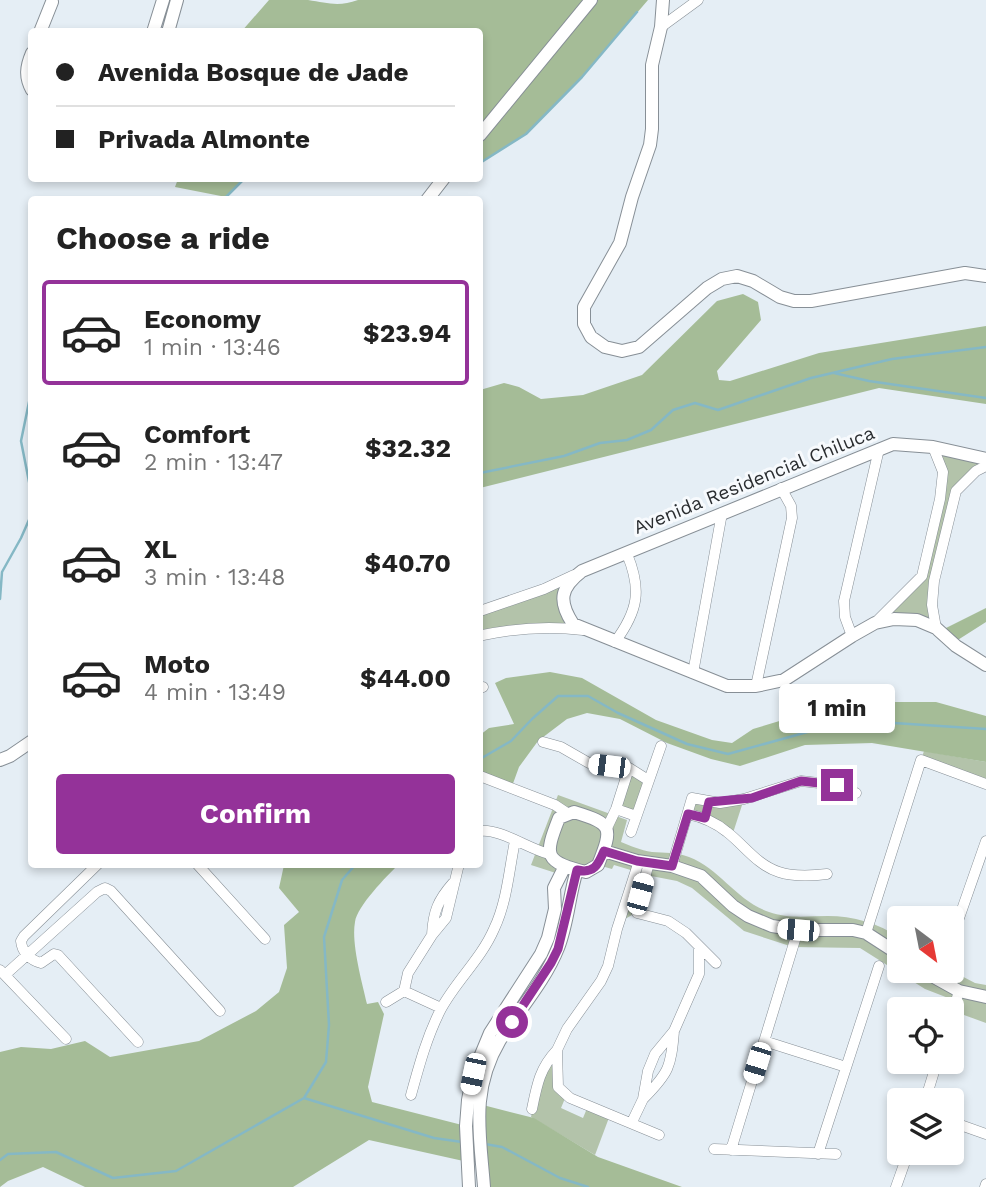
<!DOCTYPE html>
<meta charset="utf-8">
<style>
:root{--surface:#fff;--page:#f6f6f6;--text:#222;--muted:#767676;--line:#e0e0e0;--accent:#943299}
body{margin:0;font-family:"Work Sans",sans-serif;background:var(--page);color:var(--text);height:100vh;display:flex;flex-direction:column;font-size:26px;white-space:nowrap}
*{box-sizing:border-box;margin:0}
p{font-size:23px;color:var(--muted)}
.icon{flex:none;width:38px;height:38px;fill:none;stroke:currentColor;stroke-width:2;stroke-linecap:round;stroke-linejoin:round}
.map{position:relative;flex:1;overflow:hidden}
.drawer{position:absolute;left:28px;top:196px;width:455px;height:672px;display:flex;flex-direction:column;background:var(--surface);border-radius:7px;box-shadow:0 4px 10px #0003}
.drawer>*{flex:none}
.banner{position:absolute;left:28px;top:28px;width:455px;height:154px;border-radius:7px;box-shadow:0 4px 10px #0003;display:grid;align-content:center;height:154px;padding:0 28px;background:var(--surface)}
.needle{width:46px;rotate:148deg}
.controls{position:absolute;left:887px;top:906px;display:grid;gap:14px}
.controls a{display:grid;place-items:center;width:77px;height:77px;border-radius:7px;background:var(--surface);box-shadow:0 4px 10px #0003;font-size:35px}
.end{position:absolute;width:32px;height:32px;margin:-16px;border:9px solid #943299;background:#fff;box-shadow:0 0 0 4px #fff}
.from{border-radius:50%}
.bubble{position:absolute;height:49px;border-radius:7px;background:var(--surface);box-shadow:0 4px 10px #0003;font-size:23px;font-weight:700;line-height:49px;text-align:center}
.car{position:absolute;width:21px;height:42px;margin:-21px -10px;border-radius:9px;box-shadow:0 0 5px 2px #0007;background:linear-gradient(#fff 24%,#345 0 40%,#fff 0 76%,#345 0 86%,#fff 0)}
.banner b{display:flex;align-items:center;gap:24px;height:66px;font-size:26px}
.banner b+b{border-top:2px solid var(--line)}
.banner i{width:18px;height:18px;background:var(--text)}
ul{padding:0;list-style:none}
li{display:flex;align-items:center;gap:21px;height:105px;margin:0 14px 10px;padding:0 14px;border:4px solid transparent;border-radius:7px}
li div{flex:1}
li b{display:block;font-size:26px}
li em{font-style:normal;font-weight:700}
li.active{border-color:var(--accent)}
li>.icon{width:63px;height:63px;stroke-width:1.5}
h2{padding:0 28px;font-size:32px;line-height:84px}
.button{display:flex;gap:14px;margin-top:auto;padding:14px 28px}
.button a{flex:1;height:80px;border-radius:7px;background:var(--accent);color:#fff;font-size:28px;font-weight:700;line-height:80px;text-align:center}
.map>svg:first-child{display:block}
.green{fill:#b3c3aa}
.forest{fill:#a5bc97}
.lines{fill:none;stroke-linecap:round;stroke-linejoin:round}
.stream{stroke:#85b8c5;stroke-width:2.5}
.minor-casing{stroke:#878f96;stroke-width:11}
.tertiary-casing{stroke:#878f96;stroke-width:14}
.minor{stroke:#fff;stroke-width:10}
.tertiary{stroke:#fff;stroke-width:12}
.route{stroke:#943299;stroke-width:9}
.labels{text-anchor:middle;dominant-baseline:central;stroke-width:6;stroke-linejoin:round;paint-order:stroke}
.street-label{font-size:19px;fill:#2b2e31;stroke:#f7fafd}
</style>
<div class="map">
<svg width="986" height="1187" viewBox="0 0 986 1187">
<rect width="100%" height="100%" fill="#e5eef5"/>
<path class="green" d="M933,447l53,12 -30,33 -22,89 2,47 -19,-8 -42,3 47,-47 21,-104z
M582,571l-19,24 10,29 -93,11v-24z
M924,751l62,11v22l-65,-24z
M629,768l19,12 -12,36 -20,-7z
M558,795l69,25 -6,22c10,4 19,8 31,10 12,1 25,0 37,5 31,12 48,44 80,55 19,7 39,4 59,4 24,0 52,7 71,22l1,33h52l23,12 11,2v38l-33,-12 3,-10 -31,-12 -65,-41 -67,-1 -49,-16 -52,-43 -15,-7 -31,-6 -14,40 -7,4 9,-48 -20,-6 -2,4 -14,-4 -36,10 -31,-10z
M692,798l52,1 -12,37 -44,-22z
M556,1052v16l10,28 -5,12 22,10 5,-12 22,9 -15,40 -64,-38 7,-32z"/>
<path class="forest" d="M269,0c13,0 27,0 39,0 19,3 31,7 50,0h290l-66,77 -56,57 -46,29v-131h-239z
M178,179v-1l67,1 -19,18 -51,-10z
M743,294l15,8 3,18 -44,51 2,9 11,1 89,-28 167,-27v78l-107,-16 -399,100v-98l24,-7 15,4 22,12 42,-4 59,-20 75,-74z
M986,608v14l-33,21 -13,-12z
M550,672l32,6 74,42 56,20 20,3 21,-14 43,-13 79,-8 15,-6h46l50,14v46l-114,-19 -67,2 -65,21 -29,-7 -44,-16 -47,-24 -33,-6 -20,6 -29,22 -19,26 -8,22 -31,-13v-41l9,-7 25,-4 -19,-41 11,-5z
M284,865h114c-11,11 -41,41 -43,57 -4,21 7,60 12,82l11,-2 6,12 -16,73 4,15 94,24 2,36 -99,-22 -76,47h-208l-42,-20 -35,14 -8,6v-135l21,-5 30,2 34,-8 25,16 89,-16 57,-30 23,-19 8,-24 -3,-43 15,-13 -20,-24z
M479,1104l55,14 64,39 84,30h-193z"/>
<g class="lines">
<path class="stream" d="M480,163l46,-29 56,-57 55,-65
M223,200l22,-22
M834,373l35,8 117,17
M32,399l-3,3 -8,39 11,56
M480,473l84,-17 36,-13 27,-3 24,-10 22,-20 22,-7 23,7 93,-32 81,-19 94,-12
M0,599l2,-27 19,-34 11,-25
M480,759l31,-18 21,-22 26,-23h30l30,17 69,31 41,10 83,-23 83,-8 92,6
M304,1098l130,40 28,4
M485,1144l17,3 58,31 28,9
M0,1160l8,-6 48,-2 57,26 63,-7 128,-73 22,-36 3,-37 -5,-88 18,-57 14,-16"/>
<defs>
<path id="minor" d="M661,27l37,-27
M480,611l64,-22 30,-14
M876,622l46,-46 18,-77 3,-27 -10,-25
M936,628l-4,-23 2,-24 22,-90 20,-20 10,-5
M483,635c34,-7 65,-9 100,-5
M852,636l-7,-19 -1,-16 35,-152
M615,642c23,-31 27,-52 12,-88
M693,673l29,-160
M756,686l36,-168 -1,-12 -10,-18
M480,688l3,-1
M543,742l18,5 28,16 40,5 19,12
M480,776l75,29 12,8
M616,809l20,7
M688,814c15,3 27,8 39,18 17,13 30,33 52,40 15,5 32,4 48,2
M607,828l9,-19 13,-41
M480,831c19,-3 49,18 69,23
M631,832l30,-86
M639,861l-22,68 -9,37 -7,15 -34,48 -10,21 1,37 12,11 89,37
M649,863l-13,47 1,3 31,8 18,12 30,30
M98,864l-74,72 -3,5c1,11 9,19 20,22l13,-9 4,1 80,87
M197,864l68,75
M672,866l20,-68 28,5 24,-4 57,-18 36,4 19,8
M866,933l55,-173 65,24
M432,935c1,-23 6,-35 21,-52
M952,938l34,-97
M0,970l66,69
M6,974l91,-82 8,-4 6,3 109,120
M404,991l4,-18 24,-38 14,-17 13,-54
M404,991l37,17
M386,1002l18,-11
M952,1015l7,-24
M764,1041l82,26
M411,1095c8,-29 16,-59 30,-86 15,-28 40,-50 53,-80 13,-27 15,-59 21,-88
M643,1099c26,-26 28,-32 31,-68
M925,1101l12,-39
M532,1109c5,-25 8,-41 25,-59
M632,1122l11,-23 5,-28 7,-17 19,-23 25,-57v-27
M952,1122l34,12
M714,1149l122,5
M731,1150l67,-220
M818,1154l61,-188
M896,1187l12,-34
M985,1187l1,-3"/>
<path id="tertiary" d="M663,0l-2,27 -9,38v64l-2,16 -18,52 -12,46 -36,64v17l7,13 14,10 17,4 17,-4 68,-59 15,-9 15,-3 16,5 27,16 14,4h17l154,-28 21,3
M40,32l12,-30
M153,32l10,-32
M168,32l9,-32
M32,53c-6,14 -7,24 0,37
M480,135l111,-135
M427,200l17,-22
M986,459l-53,-12 -40,-3 -311,127c-22,17 -24,30 -9,53l154,62h29l28,-6 68,-44 23,-13 19,-4 23,1 19,8 20,18 30,19
M0,760l10,-4 22,-15
M574,812c39,12 39,15 24,53l-12,7c-42,-10 -42,-16 -27,-54z
M604,851l33,10 35,5 29,10 32,30 15,10 24,10 26,4h55l13,3 34,22
M923,971l36,20 27,6
M469,1187l-3,-61 2,-26 5,-26 17,-41 51,-79 7,-16 7,-29 -1,-21 11,-22
M484,1187c-4,-54 -14,-96 16,-147 19,-30 45,-59 58,-92 10,-25 11,-53 19,-78"/>
</defs>
<use href="#minor" class="minor-casing"/>
<use href="#tertiary" class="tertiary-casing"/>
<use href="#minor" class="minor"/>
<use href="#tertiary" class="tertiary"/>
</g>
<g class="lines">
<path class="route" d="M512,1022l39,-59 7,-14 19,-79c17,4 21,-5 27,-19l33,10 35,5 16,-52 17,4 4,-16 43,-4 49,-17 36,4"/>
</g>
<g class="labels">
<g class="street-label">
<text transform="translate(754 480) rotate(-22)">Avenida Residencial Chiluca</text>
</g>
</g>
</svg>
<div class="controls">
<a><svg class="needle" viewBox="-14 -14 28 28"><path d="M0-13l5 13h-10z" fill="#e53935"/><path d="M0 13l5-13h-10z" fill="#767676"/></svg></a>
<a><svg class="icon" aria-label="locate" viewBox="0 0 24 24"><circle cx="12" cy="12" r="6"/><path d="M12 2v4M12 18v4M2 12h4M18 12h4"/></svg></a>
<a><svg class="icon" aria-label="layers" viewBox="0 0 24 24"><path d="M12 4l9 5-9 5-9-5zM3 14l9 5 9-5"/></svg></a>
</div>
<i class="end from" style="left:512px;top:1022px"></i>
<i class="end" style="left:837px;top:785px"></i>
<div class="bubble" style="left:779px;top:684px;width:116px">1 min</div>
<i class="car" style="left:609px;top:766px;rotate:277deg"></i>
<i class="car" style="left:640px;top:894px;rotate:15deg"></i>
<i class="car" style="left:798px;top:930px;rotate:275deg"></i>
<i class="car" style="left:757px;top:1063px;rotate:197deg"></i>
<i class="car" style="left:473px;top:1074px;rotate:192deg"></i>
<div class="banner">
<b><i class="from"></i>Avenida Bosque de Jade</b>
<b><i></i>Privada Almonte</b>
</div>
<section class="drawer">
<h2>Choose a ride</h2>
<ul>
<li class="active"><svg class="icon" aria-label="car" viewBox="0 0 24 24"><path d="M5 17H2v-5l4-1 3-4h7l3 4 3 1v5h-3M9 17h6M6 11h13"/><circle cx="7" cy="17" r="2"/><circle cx="17" cy="17" r="2"/></svg><div><b>Economy</b><p>1 min · 13:46</p></div><em>$23.94</em></li>
<li><svg class="icon" aria-label="car" viewBox="0 0 24 24"><path d="M5 17H2v-5l4-1 3-4h7l3 4 3 1v5h-3M9 17h6M6 11h13"/><circle cx="7" cy="17" r="2"/><circle cx="17" cy="17" r="2"/></svg><div><b>Comfort</b><p>2 min · 13:47</p></div><em>$32.32</em></li>
<li><svg class="icon" aria-label="car" viewBox="0 0 24 24"><path d="M5 17H2v-5l4-1 3-4h7l3 4 3 1v5h-3M9 17h6M6 11h13"/><circle cx="7" cy="17" r="2"/><circle cx="17" cy="17" r="2"/></svg><div><b>XL</b><p>3 min · 13:48</p></div><em>$40.70</em></li>
<li><svg class="icon" aria-label="car" viewBox="0 0 24 24"><path d="M5 17H2v-5l4-1 3-4h7l3 4 3 1v5h-3M9 17h6M6 11h13"/><circle cx="7" cy="17" r="2"/><circle cx="17" cy="17" r="2"/></svg><div><b>Moto</b><p>4 min · 13:49</p></div><em>$44.00</em></li>
</ul>
<div class="button"><a>Confirm</a></div>
</section>
</div>
